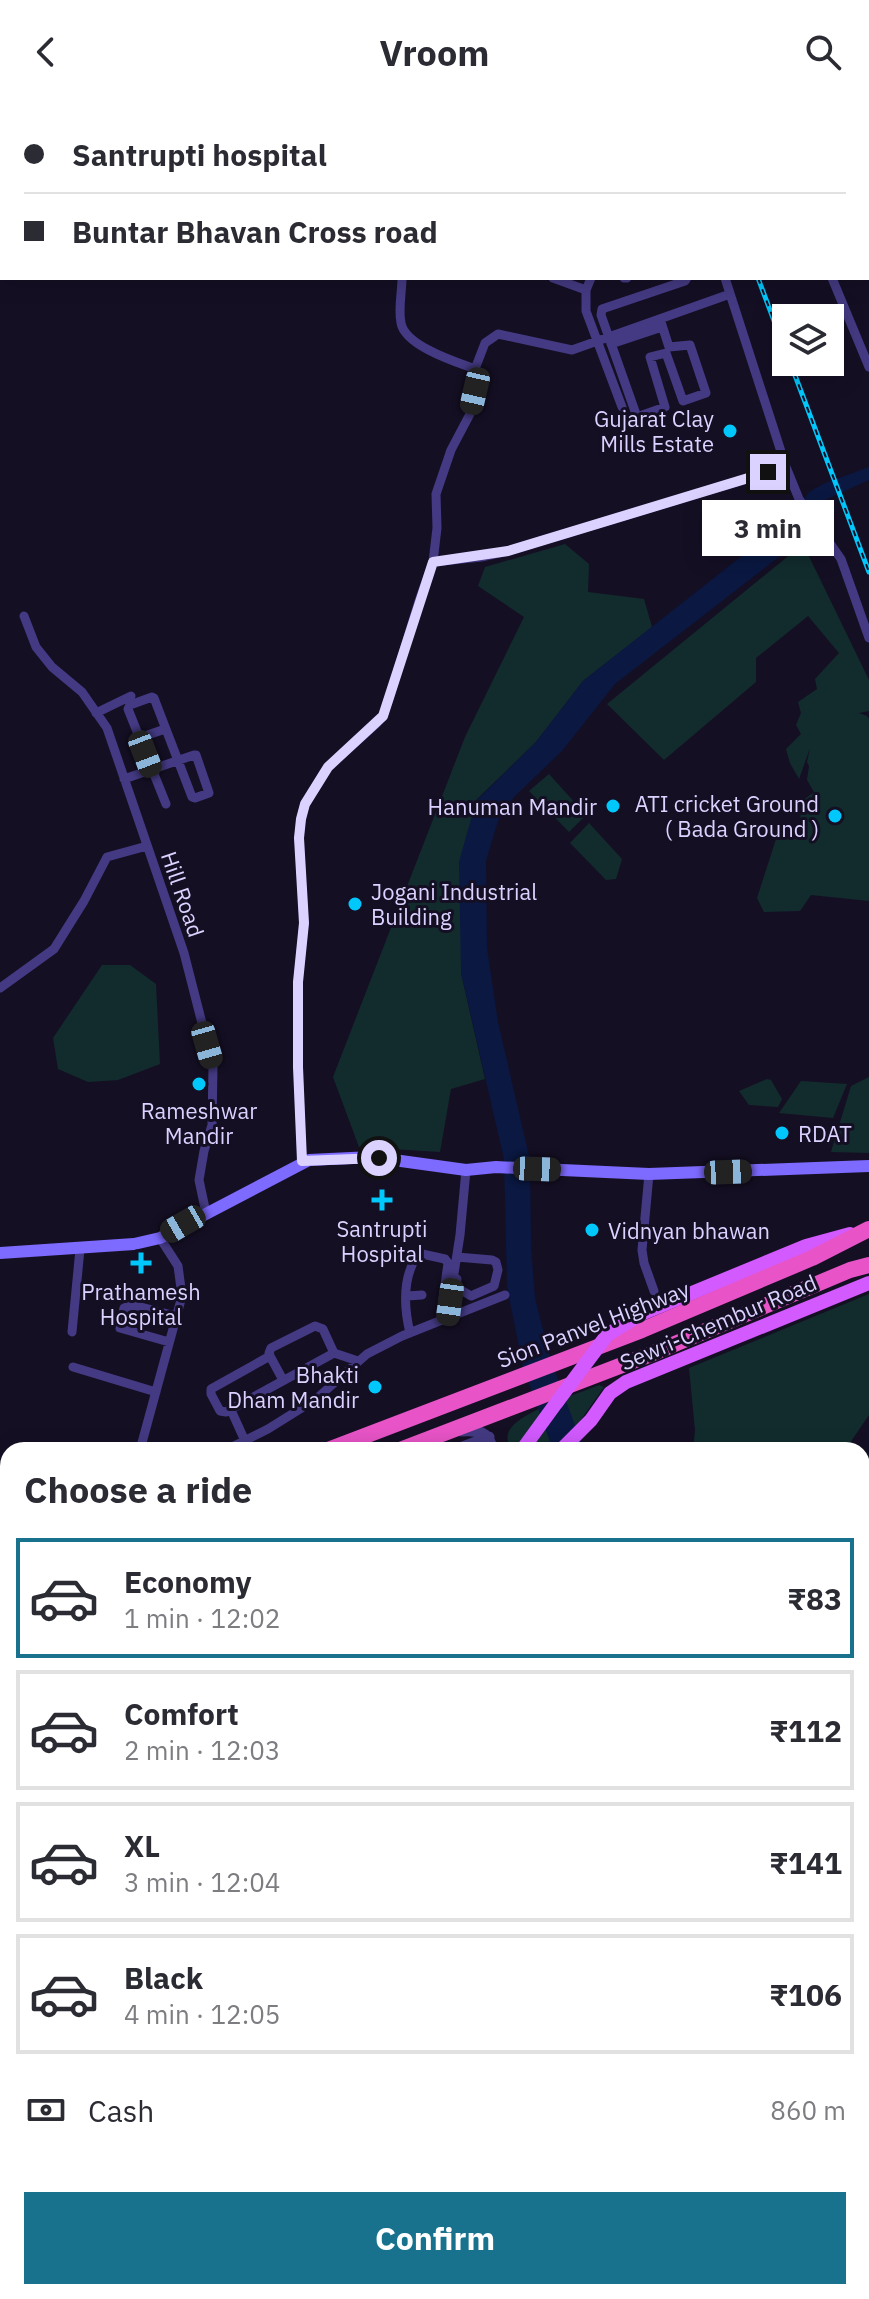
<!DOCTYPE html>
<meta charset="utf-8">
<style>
:root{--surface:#fff;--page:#f7f7f7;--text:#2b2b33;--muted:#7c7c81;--line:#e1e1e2;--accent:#18728d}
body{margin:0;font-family:"IBM Plex Sans",sans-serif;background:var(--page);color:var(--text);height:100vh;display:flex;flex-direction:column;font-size:30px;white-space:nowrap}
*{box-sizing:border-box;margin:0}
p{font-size:26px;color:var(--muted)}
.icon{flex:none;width:44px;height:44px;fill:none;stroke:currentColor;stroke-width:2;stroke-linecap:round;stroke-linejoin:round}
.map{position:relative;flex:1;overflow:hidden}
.drawer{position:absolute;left:0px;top:1338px;width:870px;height:858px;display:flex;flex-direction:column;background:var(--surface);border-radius:24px 24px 0 0;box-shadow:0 4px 20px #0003}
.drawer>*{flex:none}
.guide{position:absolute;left:0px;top:0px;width:870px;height:176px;box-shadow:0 4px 20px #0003;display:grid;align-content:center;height:176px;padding:0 24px;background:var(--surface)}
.fabs{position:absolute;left:772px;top:200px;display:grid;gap:16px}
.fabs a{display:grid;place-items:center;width:72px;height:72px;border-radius:0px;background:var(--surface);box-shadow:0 4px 20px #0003;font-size:40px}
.end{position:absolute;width:36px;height:36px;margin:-18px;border:10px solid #dcd2ff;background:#111;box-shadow:0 0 0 4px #111}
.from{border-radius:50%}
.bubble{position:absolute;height:56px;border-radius:0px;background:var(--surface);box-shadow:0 4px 20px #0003;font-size:26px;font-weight:800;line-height:56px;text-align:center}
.car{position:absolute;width:24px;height:48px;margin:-24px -12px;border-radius:10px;box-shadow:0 0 6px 2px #0007;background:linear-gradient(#222 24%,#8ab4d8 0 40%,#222 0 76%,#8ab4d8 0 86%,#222 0)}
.guide b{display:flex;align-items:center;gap:28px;height:76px;font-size:30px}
.guide b+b{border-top:2px solid var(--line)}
.guide i{width:20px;height:20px;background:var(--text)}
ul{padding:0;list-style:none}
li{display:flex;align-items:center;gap:24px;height:120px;margin:0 16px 12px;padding:0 8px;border:4px solid var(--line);border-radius:0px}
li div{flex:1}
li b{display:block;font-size:30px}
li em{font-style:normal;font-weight:800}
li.selected{border-color:var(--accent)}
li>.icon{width:72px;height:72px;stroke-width:1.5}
h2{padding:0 24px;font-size:36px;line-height:96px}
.pay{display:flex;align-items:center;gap:20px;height:88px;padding:0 24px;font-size:30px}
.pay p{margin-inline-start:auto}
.action{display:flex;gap:16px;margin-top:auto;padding:16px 24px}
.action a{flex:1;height:92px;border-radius:0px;background:var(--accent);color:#fff;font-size:32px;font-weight:800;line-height:92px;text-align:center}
header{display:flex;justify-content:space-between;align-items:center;height:104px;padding:0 24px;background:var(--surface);font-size:36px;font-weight:800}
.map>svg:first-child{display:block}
.green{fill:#122c2e}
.water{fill:#0a1842}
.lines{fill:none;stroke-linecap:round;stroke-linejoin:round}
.stream{stroke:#0a1842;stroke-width:2}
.minor{stroke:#443a83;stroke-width:9}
.tertiary{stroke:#443a83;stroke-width:11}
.secondary{stroke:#7d6afe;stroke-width:12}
.primary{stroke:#d25afe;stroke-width:14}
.trunk{stroke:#e854c7;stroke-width:16}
.rail-casing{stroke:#01c8fc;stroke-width:5}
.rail{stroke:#150f24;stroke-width:2;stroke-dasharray:6;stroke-linecap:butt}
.primary-bridge{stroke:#d25afe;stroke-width:14}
.route{stroke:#dcd2ff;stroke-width:10}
.poi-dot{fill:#01c8fc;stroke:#150f24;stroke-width:3}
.labels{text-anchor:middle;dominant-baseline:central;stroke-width:6;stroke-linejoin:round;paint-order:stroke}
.poi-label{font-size:22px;fill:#dcd2ff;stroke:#150f24;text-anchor:end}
.street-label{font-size:22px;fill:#dcd2ff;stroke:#150f24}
</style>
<header><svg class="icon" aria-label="back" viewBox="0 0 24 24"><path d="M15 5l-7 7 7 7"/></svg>Vroom<svg class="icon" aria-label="search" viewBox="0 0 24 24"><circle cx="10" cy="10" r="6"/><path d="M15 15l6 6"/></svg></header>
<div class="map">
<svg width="869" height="2195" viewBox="0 0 869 2195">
<rect width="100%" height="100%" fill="#150f24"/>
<path class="green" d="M565,440l24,20 -1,28 56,7 8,28 -69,54 -47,61 -61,59 -14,172 24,106 -34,10 -11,63 -81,-5 -26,-70 132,-340 59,-120 -46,-31 7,-19z
M803,440l66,136v31l-10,2 8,3 2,3v182l-58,-6 -11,16 -36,1 -7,-14 19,-59 23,-8 3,-30 12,-9 -7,-12 2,-14 -2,-4 3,-14 -11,31 -9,-16 -4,-14 15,-15 -5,-9 5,-12 -3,-11 19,-13 -2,-10 24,-26 -31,-37 -52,42v24l-92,78 -57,-56z
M549,670l37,41 -17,17 -40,-41z
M589,719l33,36 -6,20 -10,1 -36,-37z
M102,861h28l26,19 4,80 -42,16 -30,2 -30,-13 -5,-31z
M869,973v76l-38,-1 20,-66z
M767,975l4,1 11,19 -4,8 -29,-2 -10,-14z
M801,977l46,3 -14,34 -54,-5z
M869,1190v121l-24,35h-152l2,-20 -6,-62z
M599,1281l5,2 -24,34 -29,29h-41c-2,-7 -4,-12 -1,-19 9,-19 69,-37 90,-46z
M862,2152h3l4,43h-86l-2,-7h81z"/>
<path class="water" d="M869,363v13l-42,19 -25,40 -187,145 -53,67 -48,46 -16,24 -12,40 1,87 11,74 32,138 1,87 4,51 15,59 34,93h-31l-30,-83 -16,-80 -3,-128 -43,-186 -2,-111 17,-61 60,-59 47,-61 211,-166 15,-23 14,-8z
M862,1683h7v137l-7,1z"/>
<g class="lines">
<path class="stream" d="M0,2073l8,-3
M0,2140l8,-3"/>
<path class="minor" d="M148,0l3,2
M469,0l25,2
M669,0l1,2
M748,0v2
M87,2l3,-2
M119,2l2,-2
M236,2l1,-2
M389,2v-2
M549,2l7,-2
M0,126l2,-36
M553,174l33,12
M591,174l-5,12v21l36,96
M624,174h3
M725,174l61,189 13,32 42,60 28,79
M832,174l37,89
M660,215l9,28 21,-2 16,48 -23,8 -17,-48 -16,4 15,50 -28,10 -36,-102 1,-6 83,-28 2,-3
M611,240l51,-17
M475,265l10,-26 13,-9 74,16 158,-56
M433,458l48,-5 27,-6 278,-84
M24,512l12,31 16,20 30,25 25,36 77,225 29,113 -1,59 -8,26 -5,29 7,33
M96,609l35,-17
M139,634l26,-9
M124,675c24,-8 47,-16 70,-24h2l13,38 -14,5 -3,-1 -38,-99 -2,-1 -22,8 -2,4 38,95
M0,884l54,-39 30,-48 23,-44 40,-11
M302,1057l-4,-94v-85l6,-59 -5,-85 2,-19 4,-15 23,-37 47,-42 8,-9 6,-17 30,-98 14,-39 4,-34 -1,-34 15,-44 19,-36 5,-23v-22c-19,-7 -70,-23 -74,-46 -3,-14 1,-31 1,-45
M649,1070l-7,76 2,13 10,28
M457,1153l35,3 4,2 2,8 -4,16 -23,10 -15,-9 1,-8
M407,1192l15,-1
M443,1195l2,-14
M447,1214l58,-23
M72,1228l8,-83
M410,1229c-6,-25 -7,-54 6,-76l6,-3 23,5 3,4 -3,22 7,1
M169,1238l-49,-14 4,-20 9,-3 43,11
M334,1249l-108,59 -6,-1 -9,-17v-5l59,-33 -1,-3 2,-5 44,-22 8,3 11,24 24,8
M270,1252l13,24
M73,1263l83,25
M231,1306l14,31
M140,1346l42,-154 -4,-30 -18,-28
M226,1346l42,-21 48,-30 51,-45 35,-18 45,-18 13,-83 6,-65
M862,1396l7,-10
M0,1435l8,-3
M0,1616l8,1
M0,1664l8,21
M0,1699l8,21
M0,1816l8,-13
M0,1882l8,11
M0,2127l8,-2
M129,2188l2,7"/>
<path class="tertiary" d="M804,0l1,2
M814,0l1,2
M868,51l1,1
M461,1327c17,-1 29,0 31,19
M455,1346l34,-13
M0,1519l8,-3"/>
<path class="secondary" d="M0,1149l134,-9 26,-6 149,-78 63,-3 94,13 30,-3 153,7 220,-8
M0,1480l8,-3
M0,1491l8,-4"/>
<path class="primary" d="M641,1210l165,-68 44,-12
M522,1346l35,-48
M561,1346l30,-30 19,-27 16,-11 243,-99
M635,2188l2,7
M657,2188l2,7"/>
<path class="trunk" d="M328,1346l314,-120 170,-72 57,-29
M400,1346l251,-96 199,-84 19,-5
M0,1470l8,-3
M0,1502l8,-4"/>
<defs>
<path id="rail" d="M698,0v2
M27,2l2,-2
M43,2l2,-2
M0,4l4,-4
M0,21l2,-2
M0,37l2,-2
M758,174l28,75
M790,258l79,210
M862,1629l7,-14
M862,1893l7,16"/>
</defs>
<use href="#rail" class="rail-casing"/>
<use href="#rail" class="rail"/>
<path class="primary-bridge" d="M557,1298l50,-67 34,-21"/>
</g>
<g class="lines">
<path class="route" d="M379,1054l-77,3 -4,-94v-85l6,-59 -5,-85 2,-19 4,-15 23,-37 55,-51 50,-154 75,-11 260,-79"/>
</g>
<g class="poi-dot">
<circle cx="730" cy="327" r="8"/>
<circle cx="613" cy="702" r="8"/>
<circle cx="835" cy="712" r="8"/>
<circle cx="355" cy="800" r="8"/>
<circle cx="199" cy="980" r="8"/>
<circle cx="782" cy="1029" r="8"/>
<path d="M378 1084h8v8h8v8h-8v8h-8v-8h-8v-8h8z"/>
<circle cx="592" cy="1126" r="8"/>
<path d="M137 1147h8v8h8v8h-8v8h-8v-8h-8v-8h8z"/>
<circle cx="375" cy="1283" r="8"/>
</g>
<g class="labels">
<g class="poi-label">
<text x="714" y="314">Gujarat Clay<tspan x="714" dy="25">Mills Estate</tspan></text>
<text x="819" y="699">ATI cricket Ground<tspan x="819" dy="25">( Bada Ground )</tspan></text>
<text x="597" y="702">Hanuman Mandir</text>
<text x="371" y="787" text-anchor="start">Jogani Industrial<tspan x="371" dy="25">Building</tspan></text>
<text x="199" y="1006" text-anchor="middle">Rameshwar<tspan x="199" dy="25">Mandir</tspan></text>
<text x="798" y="1029" text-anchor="start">RDAT</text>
<text x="382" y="1124" text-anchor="middle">Santrupti<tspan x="382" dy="25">Hospital</tspan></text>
<text x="608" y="1126" text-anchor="start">Vidnyan bhawan</text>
<text x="141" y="1187" text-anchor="middle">Prathamesh<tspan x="141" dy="25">Hospital</tspan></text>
<text x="359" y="1270">Bhakti<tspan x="359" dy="25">Dham Mandir</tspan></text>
</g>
<g class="street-label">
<text transform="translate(183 790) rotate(71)">Hill Road</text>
<text transform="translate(718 1218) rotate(-23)">Sewri-Chembur Road</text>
<text transform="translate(593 1220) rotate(-21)">Sion Panvel Highway</text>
</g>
</g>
</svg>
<div class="fabs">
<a><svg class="icon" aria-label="layers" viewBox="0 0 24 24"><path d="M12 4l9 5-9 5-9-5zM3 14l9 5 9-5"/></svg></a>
</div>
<i class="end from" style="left:379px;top:1054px"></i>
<i class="end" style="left:768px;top:368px"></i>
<div class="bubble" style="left:702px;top:396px;width:132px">3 min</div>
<i class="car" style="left:475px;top:287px;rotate:193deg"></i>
<i class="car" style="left:145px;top:650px;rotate:159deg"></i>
<i class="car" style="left:207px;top:941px;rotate:164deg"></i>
<i class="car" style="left:537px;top:1065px;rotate:92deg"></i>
<i class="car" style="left:728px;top:1068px;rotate:88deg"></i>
<i class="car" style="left:183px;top:1120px;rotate:240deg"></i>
<i class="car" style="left:450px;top:1198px;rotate:188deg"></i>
<div class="guide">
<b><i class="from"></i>Santrupti hospital</b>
<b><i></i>Buntar Bhavan Cross road</b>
</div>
<section class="drawer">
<h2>Choose a ride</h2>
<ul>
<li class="selected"><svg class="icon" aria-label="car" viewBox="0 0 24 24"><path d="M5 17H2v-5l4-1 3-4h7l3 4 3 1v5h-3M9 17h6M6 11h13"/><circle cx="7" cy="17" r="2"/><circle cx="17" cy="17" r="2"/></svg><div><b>Economy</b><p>1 min · 12:02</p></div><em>₹83</em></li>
<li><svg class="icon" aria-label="car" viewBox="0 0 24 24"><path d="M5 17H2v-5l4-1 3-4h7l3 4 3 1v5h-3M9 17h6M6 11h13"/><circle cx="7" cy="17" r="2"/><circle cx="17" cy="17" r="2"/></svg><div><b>Comfort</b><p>2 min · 12:03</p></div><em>₹112</em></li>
<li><svg class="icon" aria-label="car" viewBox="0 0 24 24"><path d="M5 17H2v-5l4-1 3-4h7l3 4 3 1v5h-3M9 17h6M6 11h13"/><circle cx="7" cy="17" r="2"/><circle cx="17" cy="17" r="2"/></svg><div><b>XL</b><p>3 min · 12:04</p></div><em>₹141</em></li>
<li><svg class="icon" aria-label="car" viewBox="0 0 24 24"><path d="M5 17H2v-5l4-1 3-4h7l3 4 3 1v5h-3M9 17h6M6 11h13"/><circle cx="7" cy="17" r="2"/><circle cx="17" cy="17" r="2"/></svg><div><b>Black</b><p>4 min · 12:05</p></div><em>₹106</em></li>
</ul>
<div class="pay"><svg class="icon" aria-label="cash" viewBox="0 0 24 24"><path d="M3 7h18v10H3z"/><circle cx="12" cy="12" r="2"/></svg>Cash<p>860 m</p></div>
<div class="action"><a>Confirm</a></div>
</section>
</div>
